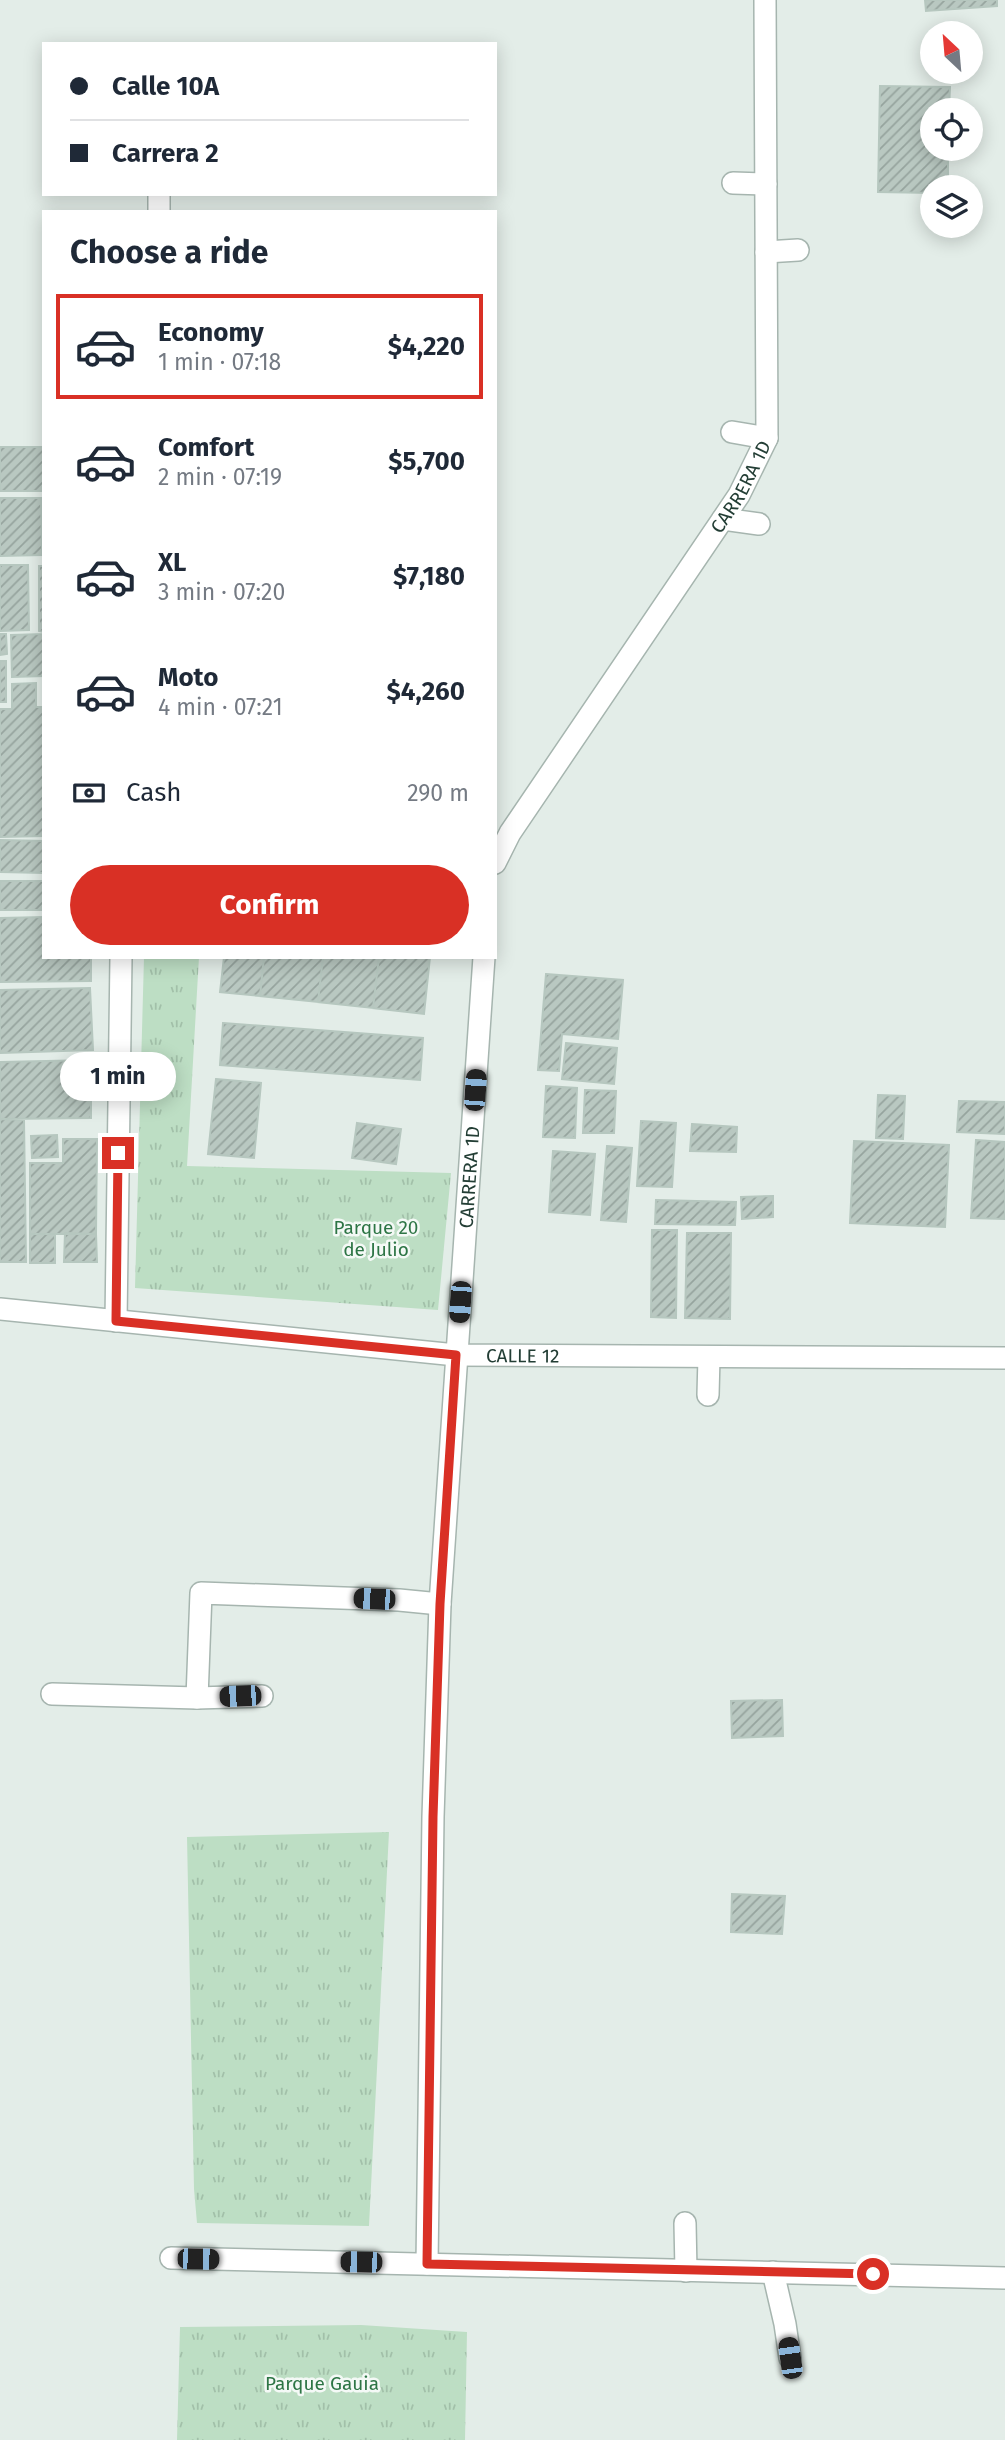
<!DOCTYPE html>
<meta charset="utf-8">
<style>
:root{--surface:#fff;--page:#f2f2f3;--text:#1f2937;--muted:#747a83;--line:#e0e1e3;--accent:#d93025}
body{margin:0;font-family:"Fira Sans",sans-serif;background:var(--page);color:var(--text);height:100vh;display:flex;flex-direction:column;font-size:26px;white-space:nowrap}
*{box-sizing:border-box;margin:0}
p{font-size:23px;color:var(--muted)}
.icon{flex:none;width:38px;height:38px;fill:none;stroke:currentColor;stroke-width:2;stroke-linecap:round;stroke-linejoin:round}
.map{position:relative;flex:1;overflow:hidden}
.sheet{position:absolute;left:42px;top:210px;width:455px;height:749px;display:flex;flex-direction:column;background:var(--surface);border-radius:0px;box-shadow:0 4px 18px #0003}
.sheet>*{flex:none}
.top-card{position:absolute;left:42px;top:42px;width:455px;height:154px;border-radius:0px;box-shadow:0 4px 18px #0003;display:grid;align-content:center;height:154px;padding:0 28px;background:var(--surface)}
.needle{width:46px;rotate:334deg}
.fabs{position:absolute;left:920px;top:21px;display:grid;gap:14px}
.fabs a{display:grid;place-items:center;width:63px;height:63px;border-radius:50%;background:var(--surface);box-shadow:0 4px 18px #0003;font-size:35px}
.end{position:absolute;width:32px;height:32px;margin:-16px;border:9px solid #d93025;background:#fff;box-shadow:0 0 0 4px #fff}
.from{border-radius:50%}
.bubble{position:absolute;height:49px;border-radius:24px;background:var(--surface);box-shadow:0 4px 18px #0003;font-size:23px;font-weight:700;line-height:49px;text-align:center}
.car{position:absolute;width:21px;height:42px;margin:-21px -10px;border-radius:9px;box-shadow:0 0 5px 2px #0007;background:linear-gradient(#222 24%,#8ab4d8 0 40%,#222 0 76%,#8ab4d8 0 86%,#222 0)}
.top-card b{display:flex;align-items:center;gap:24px;height:66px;font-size:26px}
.top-card b+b{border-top:2px solid var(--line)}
.top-card i{width:18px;height:18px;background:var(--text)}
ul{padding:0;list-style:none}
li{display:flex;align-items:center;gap:21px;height:105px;margin:0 14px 10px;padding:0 14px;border:4px solid transparent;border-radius:0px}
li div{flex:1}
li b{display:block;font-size:26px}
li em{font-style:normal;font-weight:700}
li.current{border-color:var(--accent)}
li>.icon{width:63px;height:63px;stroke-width:1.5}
h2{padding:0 28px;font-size:32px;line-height:84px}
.pay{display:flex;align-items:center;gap:18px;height:77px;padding:0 28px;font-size:26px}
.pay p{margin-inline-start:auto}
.primary-button{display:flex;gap:14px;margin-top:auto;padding:14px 28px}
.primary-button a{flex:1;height:80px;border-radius:42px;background:var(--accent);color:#fff;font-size:28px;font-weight:700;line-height:80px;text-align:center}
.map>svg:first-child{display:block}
.grass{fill:url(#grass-tufts)}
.building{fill:url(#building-hatch);stroke:#b6c7bf;stroke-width:2}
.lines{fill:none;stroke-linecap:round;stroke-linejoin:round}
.minor-casing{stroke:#a6b5af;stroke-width:24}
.minor{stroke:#fff;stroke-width:21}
.route{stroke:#d93025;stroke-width:9}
.labels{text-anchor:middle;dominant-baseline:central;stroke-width:5;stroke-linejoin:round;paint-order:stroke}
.street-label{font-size:19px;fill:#233e35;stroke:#f4f9f6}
.park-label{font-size:19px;fill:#2d7545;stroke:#f4f9f6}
</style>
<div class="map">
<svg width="1005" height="2440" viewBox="0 0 1005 2440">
<defs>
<pattern id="grass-tufts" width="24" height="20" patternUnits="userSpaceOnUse" patternTransform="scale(1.75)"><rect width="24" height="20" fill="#bddec4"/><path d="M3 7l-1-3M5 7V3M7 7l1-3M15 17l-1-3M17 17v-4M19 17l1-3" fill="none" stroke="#a2c0a9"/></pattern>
<pattern id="building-hatch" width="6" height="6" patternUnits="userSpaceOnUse" patternTransform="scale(1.75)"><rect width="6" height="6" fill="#b9c8c1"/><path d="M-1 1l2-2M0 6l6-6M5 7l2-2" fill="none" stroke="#96a49e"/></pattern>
</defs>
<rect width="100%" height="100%" fill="#e3ede8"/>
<path class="grass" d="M144,957h55l-12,209 264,7 -13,137 -303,-22z
M389,1832l-20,394 -172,-3 -3,-34 -7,-352z
M361,2325l106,7 -2,108h-288l3,-113z"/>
<path class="building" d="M925,0h72v6l-71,5z
M880,86l70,1 -1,23h-16v39h15v38h-15v6l-55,-1z
M0,447h44v44h-44z
M0,498h41l1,57 -42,1z
M0,565h28l1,65 -29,1z
M39,566h5v66l-5,-1z
M0,634h6l1,20 -7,1z
M44,634v42l-32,1 -1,-42z
M0,661h6v41h-6z
M36,683v24h8v129l-44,1v-128h12v-25z
M0,840l44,1v32l-44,-1z
M0,881h44v29h-44z
M44,917v40h47v24l-91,1v-64z
M224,957h40l-4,39 -40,-4z
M264,957h59l-5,45 -58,-6z
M323,957h56l-6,51 -55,-6z
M379,957h51l-6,57 -51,-6z
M546,974l77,6 -5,59 -56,-5 -3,37 -21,-1z
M90,988l3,62 -93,3v-63z
M223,1023l200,15 -3,42 -200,-15z
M566,1043l51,5 -3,36 -52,-5z
M91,1060v58l-91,1v-57z
M216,1079l45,4 -7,75 -46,-4z
M546,1086l31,2 -2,50 -32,-1z
M585,1090l31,1 -2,42h-31z
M878,1095l27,1 -2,43 -27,-1z
M959,1101l46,1v32l-48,-2z
M0,1119l24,1 2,142h-26z
M641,1121l35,2 -4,64 -35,-1z
M357,1123l44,6 -5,35 -44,-6z
M692,1124l45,3 -1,25 -46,-1z
M57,1135l1,22 -26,1 -1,-22z
M63,1139h34l-1,95h-66v-71h33z
M976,1140l29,2v77l-34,-1z
M854,1141l95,4 -4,82 -95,-4z
M607,1146l25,2 -6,74 -25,-2z
M553,1151l42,3 -5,61 -41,-3z
M773,1196v21l-31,2 -1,-22z
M656,1200l80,2 -1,23 -80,-1z
M652,1230h25l-1,88 -25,-1z
M65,1233l31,1 1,28h-33z
M687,1233h44l-1,86 -45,-1z
M30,1234h25v29h-25z
M782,1700l1,36 -51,2 -1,-37z
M732,1894l53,2 -3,38 -51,-2z"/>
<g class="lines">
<defs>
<g id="minor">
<path d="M733,183l33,1"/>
<path d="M159,212v-18"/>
<path d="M766,252l32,-2"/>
<path d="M732,432l35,6"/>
<path d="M723,519l36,5"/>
<path id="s1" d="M495,863l15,-30 229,-338 28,-57 -2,-438"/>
<path id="s2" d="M0,1309l456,46 549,3"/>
<path d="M116,1321l5,-364"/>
<path d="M708,1395l1,-38"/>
<path d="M52,1694l145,4 4,-105 198,7 41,4"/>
<path d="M197,1698l65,-2"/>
<path d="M685,2223l1,48"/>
<path d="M171,2258l834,20"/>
<path id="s3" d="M427,2264l6,-447 7,-213 44,-647"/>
<path d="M773,2272l12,52 5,34"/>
</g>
</defs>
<use href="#minor" class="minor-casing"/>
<use href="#minor" class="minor"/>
</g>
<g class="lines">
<path class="route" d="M118,1153l-2,168 340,34 -16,249 -7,213 -6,447 446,10"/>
</g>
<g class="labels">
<g class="street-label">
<text stroke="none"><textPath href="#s1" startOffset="450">CARRERA 1D</textPath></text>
<text stroke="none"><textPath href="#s3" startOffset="1088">CARRERA 1D</textPath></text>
<text stroke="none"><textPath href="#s2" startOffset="525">CALLE 12</textPath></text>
</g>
<g class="park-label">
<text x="376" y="1227">Parque 20<tspan x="376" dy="22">de Julio</tspan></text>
<text x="322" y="2383">Parque Gauia</text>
</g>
</g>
</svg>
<div class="fabs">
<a><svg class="needle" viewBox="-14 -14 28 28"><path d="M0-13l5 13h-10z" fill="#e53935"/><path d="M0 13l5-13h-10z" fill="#747a83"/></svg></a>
<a><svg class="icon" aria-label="locate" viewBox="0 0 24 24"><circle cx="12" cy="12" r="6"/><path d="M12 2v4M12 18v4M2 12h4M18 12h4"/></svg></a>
<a><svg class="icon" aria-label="layers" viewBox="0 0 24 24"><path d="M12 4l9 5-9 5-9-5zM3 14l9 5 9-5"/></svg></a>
</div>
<i class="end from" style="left:873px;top:2274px"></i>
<i class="end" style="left:118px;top:1153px"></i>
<div class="bubble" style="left:60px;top:1052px;width:116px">1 min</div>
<i class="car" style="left:475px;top:1090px;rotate:4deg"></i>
<i class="car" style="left:460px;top:1302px;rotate:184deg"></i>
<i class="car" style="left:374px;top:1599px;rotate:272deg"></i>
<i class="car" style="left:240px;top:1696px;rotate:268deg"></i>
<i class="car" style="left:198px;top:2259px;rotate:91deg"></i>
<i class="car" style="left:361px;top:2262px;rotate:271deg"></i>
<i class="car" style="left:790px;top:2358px;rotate:352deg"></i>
<div class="top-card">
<b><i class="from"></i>Calle 10A</b>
<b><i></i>Carrera 2</b>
</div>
<section class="sheet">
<h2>Choose a ride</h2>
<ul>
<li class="current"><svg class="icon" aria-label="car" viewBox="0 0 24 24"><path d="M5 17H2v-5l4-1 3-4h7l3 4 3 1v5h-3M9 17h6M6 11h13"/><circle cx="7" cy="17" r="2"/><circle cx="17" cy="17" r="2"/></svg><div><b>Economy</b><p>1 min · 07:18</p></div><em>$4,220</em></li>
<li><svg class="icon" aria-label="car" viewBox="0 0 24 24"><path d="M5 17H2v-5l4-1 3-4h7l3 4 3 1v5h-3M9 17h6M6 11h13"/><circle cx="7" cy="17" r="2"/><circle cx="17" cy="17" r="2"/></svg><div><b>Comfort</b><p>2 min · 07:19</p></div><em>$5,700</em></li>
<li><svg class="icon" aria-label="car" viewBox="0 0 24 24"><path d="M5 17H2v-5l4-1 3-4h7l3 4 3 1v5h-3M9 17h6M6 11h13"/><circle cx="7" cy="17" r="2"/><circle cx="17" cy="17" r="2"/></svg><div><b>XL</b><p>3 min · 07:20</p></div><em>$7,180</em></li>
<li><svg class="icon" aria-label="car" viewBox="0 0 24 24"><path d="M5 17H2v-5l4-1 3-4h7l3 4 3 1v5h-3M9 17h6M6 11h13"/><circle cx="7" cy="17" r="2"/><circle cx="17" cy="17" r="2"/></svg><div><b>Moto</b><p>4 min · 07:21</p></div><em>$4,260</em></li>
</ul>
<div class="pay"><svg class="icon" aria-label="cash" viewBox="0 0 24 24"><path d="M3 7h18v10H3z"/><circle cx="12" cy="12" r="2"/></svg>Cash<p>290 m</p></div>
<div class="primary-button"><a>Confirm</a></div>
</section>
</div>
